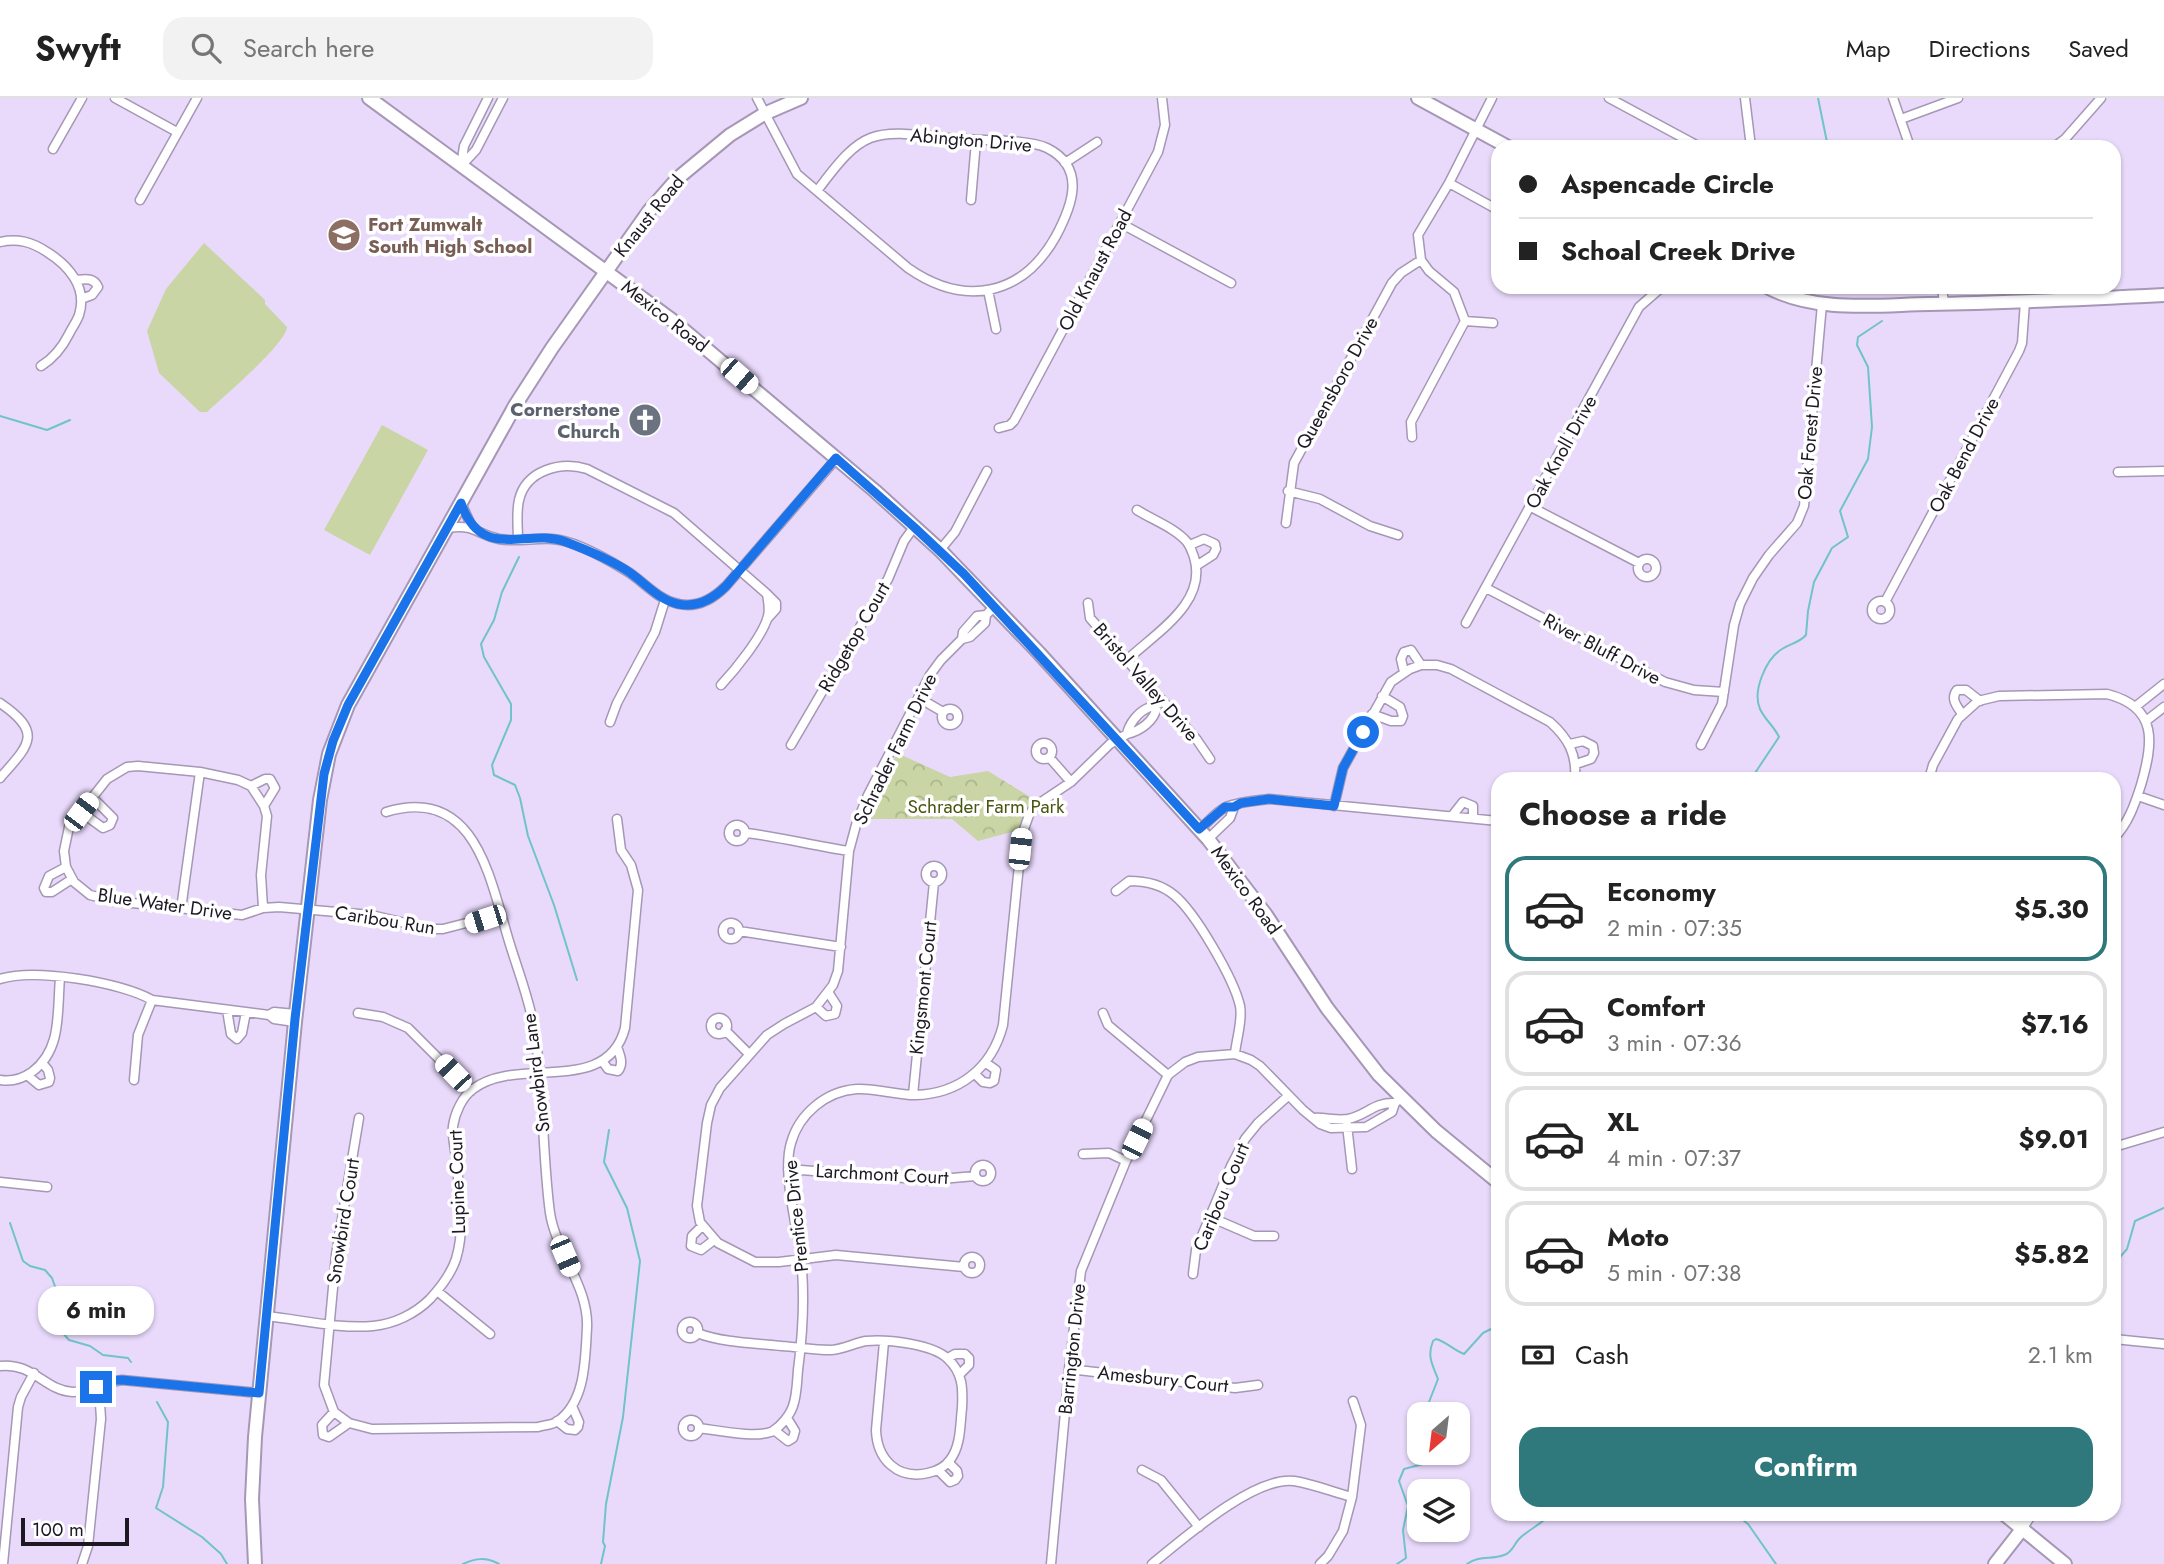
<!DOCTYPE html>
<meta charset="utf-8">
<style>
:root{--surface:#fff;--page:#f2f2f2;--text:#222;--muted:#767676;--line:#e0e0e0;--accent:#2f787b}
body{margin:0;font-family:Jost,sans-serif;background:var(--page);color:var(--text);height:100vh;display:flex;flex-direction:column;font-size:26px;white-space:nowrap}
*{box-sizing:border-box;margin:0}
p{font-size:23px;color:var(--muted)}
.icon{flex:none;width:38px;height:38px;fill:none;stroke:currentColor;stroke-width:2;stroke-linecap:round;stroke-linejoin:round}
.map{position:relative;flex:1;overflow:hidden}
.drawer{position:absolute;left:1491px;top:674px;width:630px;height:749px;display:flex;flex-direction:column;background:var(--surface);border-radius:21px;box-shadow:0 2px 5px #0004}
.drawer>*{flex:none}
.banner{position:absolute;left:1491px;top:42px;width:630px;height:154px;border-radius:21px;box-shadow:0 2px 5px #0004;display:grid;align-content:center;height:154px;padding:0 28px;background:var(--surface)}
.needle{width:46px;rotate:208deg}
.fabs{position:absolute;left:1407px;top:1304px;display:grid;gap:14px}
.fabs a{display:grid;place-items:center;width:63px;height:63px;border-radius:14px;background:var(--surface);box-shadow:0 2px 5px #0004;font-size:35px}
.scale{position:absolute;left:21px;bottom:18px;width:108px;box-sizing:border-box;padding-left:7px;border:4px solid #1d1823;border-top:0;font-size:19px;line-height:24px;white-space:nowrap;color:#1d1823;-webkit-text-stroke:5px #fff;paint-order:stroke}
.end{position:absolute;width:32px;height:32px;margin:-16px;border:9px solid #1a73e8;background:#fff;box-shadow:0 0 0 4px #fff}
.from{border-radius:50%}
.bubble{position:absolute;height:49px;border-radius:21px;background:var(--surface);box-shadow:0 2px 5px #0004;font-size:23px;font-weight:700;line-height:49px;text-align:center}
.car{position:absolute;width:21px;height:42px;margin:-21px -10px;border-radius:9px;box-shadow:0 0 5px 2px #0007;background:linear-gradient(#fff 24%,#345 0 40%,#fff 0 76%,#345 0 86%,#fff 0)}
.banner b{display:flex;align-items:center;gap:24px;height:66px;font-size:26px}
.banner b+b{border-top:2px solid var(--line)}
.banner i{width:18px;height:18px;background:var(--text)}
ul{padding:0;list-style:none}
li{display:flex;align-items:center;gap:21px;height:105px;margin:0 14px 10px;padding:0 14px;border:4px solid var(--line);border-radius:21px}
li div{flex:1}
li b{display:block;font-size:26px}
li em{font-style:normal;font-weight:700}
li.on{border-color:var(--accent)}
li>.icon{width:63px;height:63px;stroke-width:1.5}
h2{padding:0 28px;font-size:32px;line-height:84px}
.pay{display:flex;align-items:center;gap:18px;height:77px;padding:0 28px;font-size:26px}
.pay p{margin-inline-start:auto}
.button{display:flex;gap:14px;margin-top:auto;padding:14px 28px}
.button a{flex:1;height:80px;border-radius:21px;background:var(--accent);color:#fff;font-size:28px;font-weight:700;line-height:80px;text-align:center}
header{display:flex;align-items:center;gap:42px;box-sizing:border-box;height:98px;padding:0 35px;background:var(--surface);border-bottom:2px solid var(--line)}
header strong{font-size:33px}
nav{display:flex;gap:38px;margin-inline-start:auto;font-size:24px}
.search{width:490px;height:63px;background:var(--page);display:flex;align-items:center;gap:18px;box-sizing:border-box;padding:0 24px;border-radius:21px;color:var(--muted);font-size:26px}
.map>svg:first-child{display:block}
.park{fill:url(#park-crowns)}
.garden{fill:#c9d5a5}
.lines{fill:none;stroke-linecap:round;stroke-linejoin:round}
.stream{stroke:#6fc3c9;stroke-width:2}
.street-casing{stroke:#a597b5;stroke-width:11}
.secondary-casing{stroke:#a597b5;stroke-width:16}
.primary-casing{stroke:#a597b5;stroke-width:16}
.street{stroke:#fff;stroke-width:8}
.secondary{stroke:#fff;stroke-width:12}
.primary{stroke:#fff;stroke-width:12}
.route{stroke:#1a73e8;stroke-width:9}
.labels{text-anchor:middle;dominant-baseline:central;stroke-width:7;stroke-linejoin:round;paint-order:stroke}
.street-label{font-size:19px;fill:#1d1823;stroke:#fff}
.education-label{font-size:19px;font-weight:bold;fill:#785e54;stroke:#fff;text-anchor:start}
.worship-label{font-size:19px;font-weight:bold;fill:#5b616d;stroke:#fff;text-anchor:end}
.park-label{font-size:19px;fill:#485511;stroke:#fff}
</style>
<header>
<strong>Swyft</strong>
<div class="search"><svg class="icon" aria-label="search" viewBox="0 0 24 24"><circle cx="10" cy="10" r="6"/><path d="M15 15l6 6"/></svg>Search here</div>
<nav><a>Map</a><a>Directions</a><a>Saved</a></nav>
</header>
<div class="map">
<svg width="2164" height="1466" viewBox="0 0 2164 1466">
<defs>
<pattern id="park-crowns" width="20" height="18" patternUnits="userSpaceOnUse" patternTransform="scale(1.75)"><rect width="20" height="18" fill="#c9d5a5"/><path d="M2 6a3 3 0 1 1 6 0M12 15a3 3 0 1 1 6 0" fill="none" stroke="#acb68e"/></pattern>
</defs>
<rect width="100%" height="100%" fill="#e9dafb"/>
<path class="park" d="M897,655l53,24 38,-6 47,29 -16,30 -41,11 -26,-22h-88z"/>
<path class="garden" d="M204,145l61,57v4l22,23c-1,17 -64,70 -80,85h-7l-41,-39 -12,-42 19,-42z
M382,327l46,25 -58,105 -46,-25z"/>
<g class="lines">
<path class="stream" d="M1818,0l10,49
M1878,189l2,5
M0,318l47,14 23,-10
M519,459l-17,35 -8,28 -13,24 3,13 27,47v16l-19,45 2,10 21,10 5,13 8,38 26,69 23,75
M1751,681l28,-42c-5,-11 -14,-17 -19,-28 -8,-18 6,-50 22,-60 9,-6 17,-6 24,-14l2,-24 6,-29 18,-34 16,-11 -8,-26 28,-52 4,-32 -4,-60 -11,-22 1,-8 24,-16
M10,1125l13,38 7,5 15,4 7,8 11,31 -1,23 7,8 21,6 13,9 25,3 3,4
M2114,1166l13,-15 8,-28 29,-13
M157,1304l11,20 -5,65 -7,21 46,29 19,17 6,10
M1420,1316l9,-12 9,-23c-6,-15 -11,-23 -5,-38l3,-2c11,3 17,11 28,15l19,-21 12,-6 3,-4
M1419,1317v27
M1735,1416l13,10 28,40
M463,1466c13,-6 23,-7 36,0
M601,1466l4,-18 -2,-4 3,-38 17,-87 17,-156 -13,-53 -23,-46 5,-32
M1397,1466l9,-6 -3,-28 5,-24 -9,-25 5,-12 19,-5 2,-4 -3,-8
M1467,1466c13,-9 24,-4 37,-9 8,-2 10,-11 15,-16 10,-10 22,-14 31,-25"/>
<defs>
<path id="street" d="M115,0l62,34
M757,0l40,76 111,94c56,39 114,29 148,-32 16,-30 31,-68 -9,-88 -21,-10 -74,-7 -100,-10 -76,-9 -84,-9 -130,53
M1609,0l91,49
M1745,0l6,49
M1893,0l17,49
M1901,21l57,-21
M2054,49l11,-8 36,-41
M53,51l29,-51
M1065,65l32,-21
M461,68l15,-16 27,-52
M461,68l3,-20 24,-48
M1449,85l49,27
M140,102l57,-102
M971,102l5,-59
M1120,125l111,60
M0,144c18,-4 32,0 47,10 21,13 41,35 32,63 -2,6 -7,13 -10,19 -7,14 -15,24 -28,32
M76,182c9,-1 18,-3 22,7l-6,8 -11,4
M1942,189l2,17
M988,192l8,39
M1465,223l28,2
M999,330l11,-3 4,-4 144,-269 7,-27 -3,-27
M1412,339l-1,-15 54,-101 -11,-29 -25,-21 -8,-11 -3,-25 31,-52 43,-85
M2118,374l46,-1
M1288,393l32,8 50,27 28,9
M461,405l11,24
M1531,409l108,56
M1286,425l8,-60 98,-180 9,-10 20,-13
M448,430c29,-4 27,6 51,11 17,3 35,-1 53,0 21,1 55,20 73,31 19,11 32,30 54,34 18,4 34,-5 47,-18l110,-127
M518,442c0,-13 -2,-27 1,-40 7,-30 42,-39 68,-31l87,44 93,81c1,7 3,15 1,22 -5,20 -33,54 -47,69
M1190,447l14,-6 11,5 1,5 -3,6 -17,11
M940,452l15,-18 32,-61
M1638 470a9 9 0 1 1 18 0a9 9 0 1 1-18 0Z
M1486,490l179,94 29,8 30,2
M767,496l9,9v6l-9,10
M1872 512a9 9 0 1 1 18 0a9 9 0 1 1-18 0Z
M1885,504l134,-251 3,-8 3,-41
M1088,505l2,15 107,122 13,19
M1466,525l173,-316 23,-20
M962,541l8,-2 15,-14 1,-8
M1128,561c29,-27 80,-57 66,-102 -2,-5 -3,-10 -7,-15 -12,-14 -34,-22 -50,-32
M1404,574l-3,-13 3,-7 7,-2 10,15
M919,600l24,14
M0,605c44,30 29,42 0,75
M2135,609l29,-23
M942 619a8 8 0 1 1 16 0a8 8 0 1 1-16 0Z
M1372,616l19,7h10l2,-5 -3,-9 -18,-11
M1962,616c-5,-8 -12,-15 -5,-24h9l14,11
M2146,623l18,-14
M610,624l7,-19 38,-71 10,-32
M1127,636c13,-3 28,-13 30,-28
M1036 653a8 8 0 1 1 16 0a8 8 0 1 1-16 0Z
M1570,646l13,-3 10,5 1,7 -3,6 -15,5
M791,647l97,-166 16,-38 10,-14
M1701,647l21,-41 12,-79 6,-21 13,-26 16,-23 28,-32 7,-17 18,-202
M1049,659l22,25
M1929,681l4,-14 25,-46 20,-18 21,-5 108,-2c52,13 46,50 34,91 -6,19 -13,39 -27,53
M251,688l14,-7h5l5,9 -11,18
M2138,698l26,9
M1334,708l9,-38 48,-86 19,-13 11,-4h16l14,4 99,53c18,16 27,32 25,57
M81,714l22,16 7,-3 3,-7 -21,-21
M1452,718l11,-14 10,4v12
M729 735a8 8 0 1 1 16 0a8 8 0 1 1-16 0Z
M1200,731c7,-6 17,-18 26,-22 13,-5 28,-6 43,-8l229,22
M746,735c35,4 68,13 103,18
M1208,741l22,-21 4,-11
M926 776a8 8 0 1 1 16 0a8 8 0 1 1-16 0Z
M66,769l-17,9 -5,12 2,4h6l20,-13
M1116,793l13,-10c16,0 32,3 45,14 21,17 60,84 66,111 3,14 -4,34 -5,48
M263,810l-2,-33 6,-59 -3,-10 -13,-20 -13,-6 -38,-8 -62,-6 -11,1 -20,12 -38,48 -5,24 2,16 8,15 16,13 24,6 119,13 9,1 21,-7 16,-1 92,8 60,14h12l58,-15
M181,811l19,-137
M723 833a8 8 0 1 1 16 0a8 8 0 1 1-16 0Z
M739,833l102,16
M0,881c34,-11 121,3 152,21l117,15 5,4 21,3
M816,909l10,9 9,-2 2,-8 -9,-14
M227,912l4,24 6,5 5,-6 4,-21
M358,915l25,4 25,11 63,63
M1103,915l5,12 60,50
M269,917l5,-3 22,2
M711 928a8 8 0 1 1 16 0a8 8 0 1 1-16 0Z
M725,932l24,24
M603,964l5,7 10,2c6,-7 2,-16 -1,-24
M27,977l12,10 10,-3 1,-4 -2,-8 -5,-6
M976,977l7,7 7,1 4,-2 2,-11 -10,-7
M0,982c12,2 22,-1 32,-8 30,-22 25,-59 28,-94
M134,982l4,-45 14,-35
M913,997l21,-213
M359,1020l-23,137 -12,130 10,27 15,11 23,6 166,-2c6,-2 15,-2 20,-6 28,-20 27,-62 29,-93 2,-41 -31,-76 -37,-115 -8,-60 -6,-121 -15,-180 -5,-35 -20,-69 -29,-102 -18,-62 -35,-145 -120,-119
M1314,1020c11,-1 22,3 34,1 19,-4 26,-17 47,-16
M1347,1027l5,44
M2114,1049l50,-15
M1083,1056l26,-1 17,8
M975 1075a8 8 0 1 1 16 0a8 8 0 1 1-16 0Z
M788,1071l142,11 45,-4
M0,1084l47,5
M1210,1119l44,19h20
M702,1128l-10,10 -1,10 10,4 13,-10
M964 1167a8 8 0 1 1 16 0a8 8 0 1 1-16 0Z
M964,1169l-128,-12 -57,7h-24l-37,-19 -18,-21 -3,-16 10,-83 4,-18 9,-17 47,-53 17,-11 32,-17 17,-22 5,-14 11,-120 7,-26 12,-30 62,-120 11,-15 21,-21 1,-7 14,-16 9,-1 9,-9
M1193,1176l3,-24 35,-84 14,-27 13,-16 30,-27
M437,1193l53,43
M267,1218c35,4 72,13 106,10 21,-2 42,-12 57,-27 11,-12 21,-25 26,-40 10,-33 3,-68 0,-101 -1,-10 -4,-22 -3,-32 2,-13 9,-29 20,-37 45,-34 134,8 152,-61l13,-138 -7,-25 -10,-15 -4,-31
M682 1232a8 8 0 1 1 16 0a8 8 0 1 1-16 0Z
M697,1235c27,10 57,10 85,13 15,1 32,4 48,4 12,0 24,-7 36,-9 21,-2 67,3 82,18 15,14 15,30 14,49 -2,17 -1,38 -12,52 -5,7 -13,11 -22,13 -31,7 -51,-14 -52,-43l8,-88
M2114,1241l50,5
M948,1260l7,-4h10l4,4v7l-10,10
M0,1268c33,-4 45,25 73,26 15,0 32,-10 49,-12l137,13
M1069,1271l166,19 23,-3
M334,1314l-12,13 1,10 6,2 20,-14
M683 1330a8 8 0 1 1 16 0a8 8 0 1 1-16 0Z
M557,1323l10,8 8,1 3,-3 1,-5 -7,-16
M699,1330c17,2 59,11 74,3 8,-5 17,-16 20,-25 4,-11 4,-25 5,-36 5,-38 7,-74 3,-112 -4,-32 -19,-86 -10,-115 8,-29 35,-52 66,-54 19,-1 39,6 58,6 44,-1 77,-27 88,-70l19,-190 7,-20 6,-9 36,-24 39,-38 17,-10c2,-10 11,-22 21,-26 6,-3 9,-2 15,-7
M774,1332l14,11 5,-3 2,-7 -8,-13
M938,1372l12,12 5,-2 3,-4 -1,-5 -9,-9
M1142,1372l19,10 38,47
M2023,1430l9,-14
M3,1466l15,-157 3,-10 13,-24
M82,1466l6,-18 13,-127 -1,-16 -4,-16
M1051,1466l18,-195 12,-98 45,-110 42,-86 17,-13 13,-5 37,-3 16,6 9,6 43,44 17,14 11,4 35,-1 26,-15 3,-9 6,-5
M1152,1466c31,-25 102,-88 142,-83 19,3 39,11 58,16
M1320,1466l8,-8 15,-25 9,-34 9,-72 -8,-24"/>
<path id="secondary" d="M1418,0l90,49
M1767,189c49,26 108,18 162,17 79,-1 157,-5 235,-9
M255,1466l-3,-65 3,-62 40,-415 25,-222 9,-46 19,-49 168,-301 36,-56 97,-137 29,-33 52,-43 34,-21 37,-16
M1995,1466l28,-36"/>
<path id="primary" d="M369,0l303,222 203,171 65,59 99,103 169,186 58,76 61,93 52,67 57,56 62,51
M2004,1416l61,50"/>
</defs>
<use href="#street" class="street-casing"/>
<use href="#secondary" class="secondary-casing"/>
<use href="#primary" class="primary-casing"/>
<use href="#street" class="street"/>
<use href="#secondary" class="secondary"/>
<use href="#primary" class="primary"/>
</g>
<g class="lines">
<path class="route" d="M96,1289l10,-6 16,-1 137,13 36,-374 29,-245 9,-33 15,-36 113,-202c21,60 65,24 105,39 21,8 45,18 63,30 16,11 30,28 49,32 19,4 35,-5 48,-18l110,-128 78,69 50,47 235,255 26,-22h9l7,-4 28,-4 65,7 9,-38 20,-36"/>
</g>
<defs>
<symbol id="school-disc" viewBox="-11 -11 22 22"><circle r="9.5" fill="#8d6e63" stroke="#fff"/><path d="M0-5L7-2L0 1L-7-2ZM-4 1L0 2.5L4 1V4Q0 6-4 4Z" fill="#fff"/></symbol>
<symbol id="church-disc" viewBox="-11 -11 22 22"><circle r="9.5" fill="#6b7280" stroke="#fff"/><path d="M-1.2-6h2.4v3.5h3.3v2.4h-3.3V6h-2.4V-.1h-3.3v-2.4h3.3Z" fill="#fff"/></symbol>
</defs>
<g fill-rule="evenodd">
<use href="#school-disc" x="325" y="118" width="38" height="38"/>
<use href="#church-disc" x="626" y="303" width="38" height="38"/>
</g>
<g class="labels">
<g class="street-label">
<text transform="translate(971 42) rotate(5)">Abington Drive</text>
<text transform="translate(649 118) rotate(-51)">Knaust Road</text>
<text transform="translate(1095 172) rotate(-62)">Old Knaust Road</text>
<text transform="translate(665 218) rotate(38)">Mexico Road</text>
<text transform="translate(1337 285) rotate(-61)">Queensboro Drive</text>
<text transform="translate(1810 335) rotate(-85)">Oak Forest Drive</text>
<text transform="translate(1561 354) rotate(-61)">Oak Knoll Drive</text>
<text transform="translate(1964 357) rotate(-62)">Oak Bend Drive</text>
<text transform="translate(854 539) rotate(-60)">Ridgetop Court</text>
<text transform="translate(1602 551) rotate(28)">River Bluff Drive</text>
<text transform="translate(1146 584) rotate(49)">Bristol Valley Drive</text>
<text transform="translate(895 651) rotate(-64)">Schrader Farm Drive</text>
<text transform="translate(1246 792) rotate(54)">Mexico Road</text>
<text transform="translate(165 806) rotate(8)">Blue Water Drive</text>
<text transform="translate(385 822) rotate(9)">Caribou Run</text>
<text transform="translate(923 890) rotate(-84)">Kingsmont Court</text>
<text transform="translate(536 975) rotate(-97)">Snowbird Lane</text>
<text transform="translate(882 1076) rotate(3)">Larchmont Court</text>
<text transform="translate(457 1084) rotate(-92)">Lupine Court</text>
<text transform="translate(1221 1099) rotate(-67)">Caribou Court</text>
<text transform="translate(796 1118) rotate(-96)">Prentice Drive</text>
<text transform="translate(343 1123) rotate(-81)">Snowbird Court</text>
<text transform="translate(1072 1251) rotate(-84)">Barrington Drive</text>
<text transform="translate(1163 1281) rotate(6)">Amesbury Court</text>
</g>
<g class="education-label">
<text x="368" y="126">Fort Zumwalt<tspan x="368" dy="22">South High School</tspan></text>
</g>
<g class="worship-label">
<text x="620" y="311">Cornerstone<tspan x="620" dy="22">Church</tspan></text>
</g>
<g class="park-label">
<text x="986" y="708">Schrader Farm Park</text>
</g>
</g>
</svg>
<div class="fabs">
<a><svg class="needle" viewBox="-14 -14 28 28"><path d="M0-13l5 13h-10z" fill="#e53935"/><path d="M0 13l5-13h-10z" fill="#767676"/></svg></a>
<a><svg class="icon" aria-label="layers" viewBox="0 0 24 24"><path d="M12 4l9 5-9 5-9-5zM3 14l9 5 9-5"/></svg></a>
</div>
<div class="scale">100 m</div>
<i class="end from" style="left:1363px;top:634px"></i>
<i class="end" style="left:96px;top:1289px"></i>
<div class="bubble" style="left:38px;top:1188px;width:116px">6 min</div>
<i class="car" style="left:739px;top:278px;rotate:131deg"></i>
<i class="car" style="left:81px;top:714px;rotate:37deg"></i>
<i class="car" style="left:1020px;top:751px;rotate:6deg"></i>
<i class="car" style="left:485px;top:821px;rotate:252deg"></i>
<i class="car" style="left:453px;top:975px;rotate:316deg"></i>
<i class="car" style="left:1137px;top:1041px;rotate:26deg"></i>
<i class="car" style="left:565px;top:1158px;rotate:157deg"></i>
<div class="banner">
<b><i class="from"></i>Aspencade Circle</b>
<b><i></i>Schoal Creek Drive</b>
</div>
<section class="drawer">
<h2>Choose a ride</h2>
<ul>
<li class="on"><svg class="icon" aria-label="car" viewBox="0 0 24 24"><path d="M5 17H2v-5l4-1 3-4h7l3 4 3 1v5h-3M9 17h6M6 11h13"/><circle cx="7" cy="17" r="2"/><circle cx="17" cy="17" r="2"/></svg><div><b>Economy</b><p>2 min · 07:35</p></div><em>$5.30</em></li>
<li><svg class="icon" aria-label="car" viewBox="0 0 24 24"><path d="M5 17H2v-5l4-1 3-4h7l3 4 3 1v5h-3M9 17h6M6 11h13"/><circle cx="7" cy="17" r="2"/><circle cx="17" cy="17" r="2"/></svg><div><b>Comfort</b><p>3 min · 07:36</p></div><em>$7.16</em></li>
<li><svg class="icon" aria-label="car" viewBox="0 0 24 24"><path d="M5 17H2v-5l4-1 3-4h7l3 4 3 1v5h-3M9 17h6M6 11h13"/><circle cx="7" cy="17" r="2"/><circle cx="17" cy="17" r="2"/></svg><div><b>XL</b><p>4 min · 07:37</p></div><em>$9.01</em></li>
<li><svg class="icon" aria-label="car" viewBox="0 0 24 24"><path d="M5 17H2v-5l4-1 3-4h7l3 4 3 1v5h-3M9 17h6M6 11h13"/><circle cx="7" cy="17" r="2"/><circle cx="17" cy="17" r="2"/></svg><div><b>Moto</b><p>5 min · 07:38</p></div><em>$5.82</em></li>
</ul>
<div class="pay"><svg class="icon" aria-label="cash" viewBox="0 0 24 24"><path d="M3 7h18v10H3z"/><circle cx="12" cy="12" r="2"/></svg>Cash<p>2.1 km</p></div>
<div class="button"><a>Confirm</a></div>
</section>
</div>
